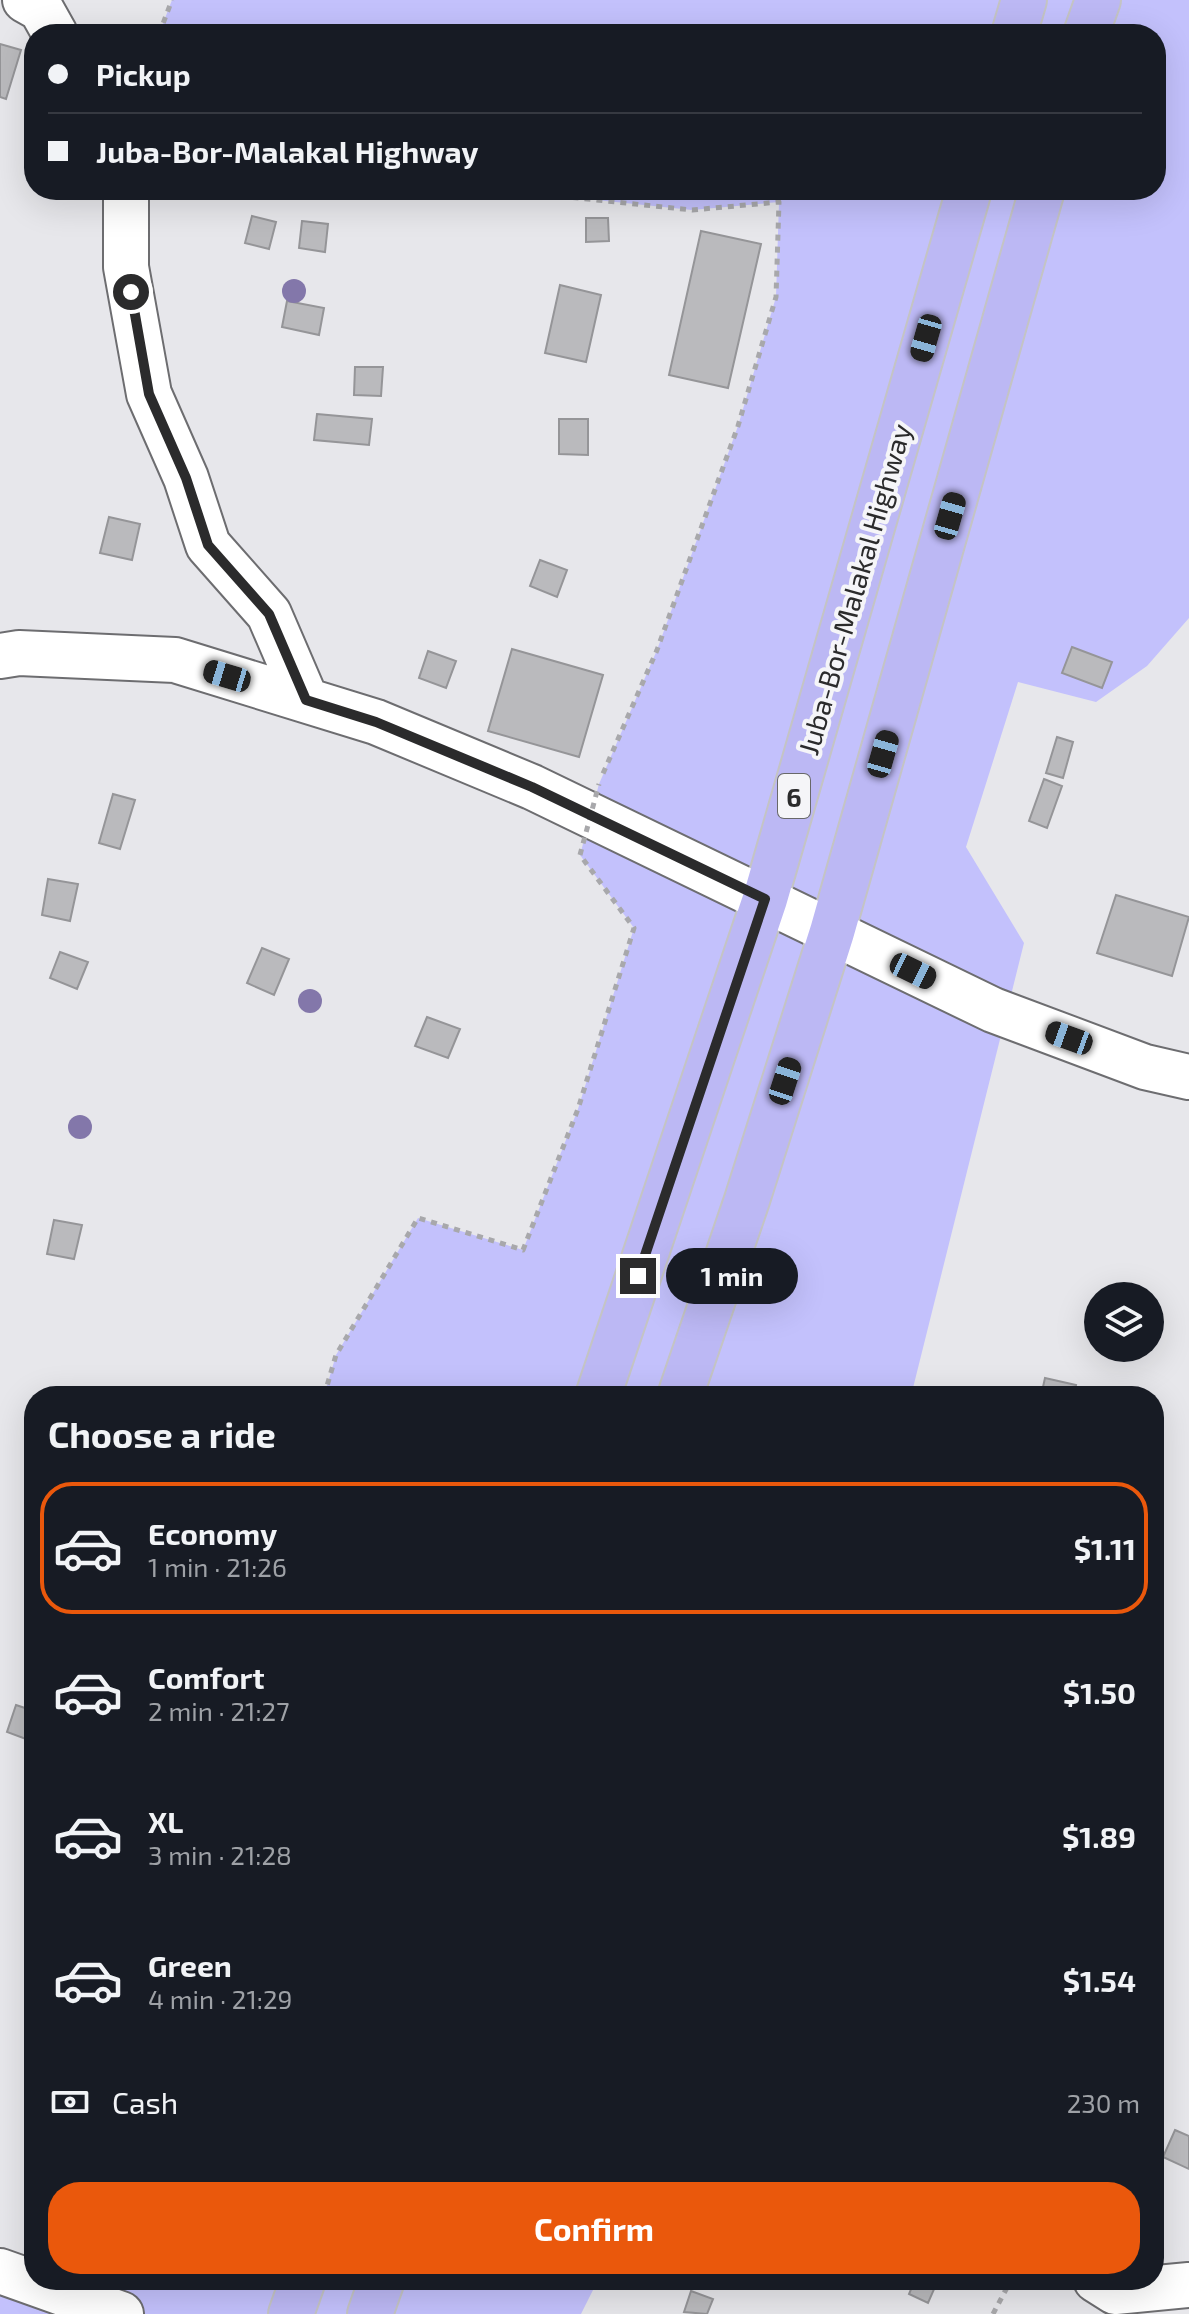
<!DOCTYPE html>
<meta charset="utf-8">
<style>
:root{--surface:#171b24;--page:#242831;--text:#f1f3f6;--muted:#9ea1a6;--line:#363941;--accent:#ea580c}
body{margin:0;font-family:"Exo 2",sans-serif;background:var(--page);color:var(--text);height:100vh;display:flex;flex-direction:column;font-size:30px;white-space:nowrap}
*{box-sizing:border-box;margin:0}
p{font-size:26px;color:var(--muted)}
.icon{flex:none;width:44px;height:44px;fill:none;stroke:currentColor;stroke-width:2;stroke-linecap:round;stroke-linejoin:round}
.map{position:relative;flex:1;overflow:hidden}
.panel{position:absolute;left:24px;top:1386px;width:1140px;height:904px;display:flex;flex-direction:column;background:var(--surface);border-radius:32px;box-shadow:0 8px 32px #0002}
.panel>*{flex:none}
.top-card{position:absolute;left:24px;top:24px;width:1142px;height:176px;border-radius:32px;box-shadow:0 8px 32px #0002;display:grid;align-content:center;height:176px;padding:0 24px;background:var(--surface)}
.tools{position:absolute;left:1084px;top:1282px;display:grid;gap:16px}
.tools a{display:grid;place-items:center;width:80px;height:80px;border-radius:50%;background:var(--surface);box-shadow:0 8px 32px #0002;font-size:40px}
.end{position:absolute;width:36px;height:36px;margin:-18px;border:10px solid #2b2b2c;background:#fff;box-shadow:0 0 0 4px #fff}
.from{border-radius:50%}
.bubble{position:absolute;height:56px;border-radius:28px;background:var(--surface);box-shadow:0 8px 32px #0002;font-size:26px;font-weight:700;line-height:56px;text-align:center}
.car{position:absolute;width:24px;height:48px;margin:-24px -12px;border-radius:10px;box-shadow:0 0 6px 2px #0007;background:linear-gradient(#222 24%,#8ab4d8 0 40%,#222 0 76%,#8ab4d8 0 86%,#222 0)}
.top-card b{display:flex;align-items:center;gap:28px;height:76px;font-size:30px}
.top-card b+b{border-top:2px solid var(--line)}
.top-card i{width:20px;height:20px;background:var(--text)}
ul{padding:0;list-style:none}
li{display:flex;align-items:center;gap:24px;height:132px;margin:0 16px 12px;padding:0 8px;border:4px solid transparent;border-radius:32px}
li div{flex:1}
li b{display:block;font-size:30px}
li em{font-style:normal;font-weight:700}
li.active{border-color:var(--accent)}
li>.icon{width:72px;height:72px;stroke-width:1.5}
h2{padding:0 24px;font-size:36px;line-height:96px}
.pay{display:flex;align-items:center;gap:20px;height:88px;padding:0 24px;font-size:30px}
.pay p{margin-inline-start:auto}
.button{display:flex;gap:16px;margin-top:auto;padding:16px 24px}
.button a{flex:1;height:92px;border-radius:32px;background:var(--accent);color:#fff;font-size:32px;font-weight:700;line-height:92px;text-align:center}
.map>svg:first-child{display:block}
.green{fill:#c3c1fc}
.building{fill:#bababd;stroke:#959598;stroke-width:2}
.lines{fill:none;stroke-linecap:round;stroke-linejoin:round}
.minor-casing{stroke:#6d6d70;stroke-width:48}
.trunk-casing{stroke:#c4c4c4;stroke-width:48}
.path{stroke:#a8a8ab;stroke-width:5;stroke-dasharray:6 6;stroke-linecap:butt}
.minor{stroke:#fff;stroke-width:44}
.trunk{stroke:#bcb8f4;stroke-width:44}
.path-bridge{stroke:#a8a8ab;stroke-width:5;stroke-dasharray:6 6;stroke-linecap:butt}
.tree{fill:#8377aa}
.route{stroke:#2b2b2c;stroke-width:10}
.labels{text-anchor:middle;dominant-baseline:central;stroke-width:8;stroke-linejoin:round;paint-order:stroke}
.shield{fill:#f5f5f8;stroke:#686869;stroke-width:2}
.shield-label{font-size:26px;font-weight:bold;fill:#2b2b2c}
.street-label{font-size:28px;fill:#2b2b2c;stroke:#f5f5f8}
</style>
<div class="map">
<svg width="1189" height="2314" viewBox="0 0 1189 2314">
<rect width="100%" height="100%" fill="#e7e7eb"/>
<path class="green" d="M172,0h1017v618l-42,48 -51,36 -78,-20 -52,165 58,96 -113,453h-587l12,-41 82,-137 105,32 55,-141 56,-181 -54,-73 19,-71 58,-134 81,-224 38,-129 3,-95 -87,8 -191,-20h655v-156h-997z
M102,2280h496l-17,34h-581v-32l84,19z"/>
<path class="building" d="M0,44l21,6 -15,49 -6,-2z
M252,216l24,6 -7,27 -24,-6z
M586,218h22l1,23 -23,1z
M302,221l26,3 -3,28 -26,-4z
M701,231l60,13 -33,144 -59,-13z
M560,285l41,10 -15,67 -41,-9z
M287,301l37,7 -5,27 -37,-8z
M355,367h28l-2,29 -27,-1z
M317,414l55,5 -3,26 -55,-5z
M559,419h29v36l-29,-1z
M109,517l31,7 -8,36 -32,-7z
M540,560l27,10 -10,27 -27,-11z
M1072,647l40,15 -10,26 -40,-15z
M512,649l91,26 -24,82 -91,-26z
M428,651l28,10 -10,27 -27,-10z
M1057,737l16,5 -10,36 -17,-5z
M1044,779l18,7 -15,42 -18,-7z
M113,794l22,6 -15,49 -21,-6z
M48,879l30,5 -8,37 -28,-6z
M1116,895l73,22 -17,59 -75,-23z
M262,948l27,11 -15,36 -27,-12z
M60,952l28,10 -11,27 -27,-11z
M427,1017l33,12 -12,29 -33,-12z
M54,1220l28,5 -8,34 -27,-5z
M1045,1378l31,7 -3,11h-32z
M16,1705l18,6v31l-27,-10z
M1175,2130l14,6v33l-26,-12z
M915,2280h23l-10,23 -19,-9z
M691,2291l22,8 -6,15 -23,-2z"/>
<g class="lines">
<defs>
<path id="minor" d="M25,0l16,9 14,25
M126,190v77l23,127 37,84 22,67 61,69 37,86
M0,656l19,-3 156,7 201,62 156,65 461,223 152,57 44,10
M0,2271l121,43
M1096,2280l19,12 74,-7"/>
<path id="trunk" d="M1014,34l10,-34
M1086,34l12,-34
M598,1396l167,-497 204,-709
M680,1396l67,-196 85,-268 210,-742
M291,2314l12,-34
M370,2314l12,-34"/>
</defs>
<use href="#minor" class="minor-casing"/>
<use href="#trunk" class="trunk-casing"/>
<path class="path" d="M159,34l13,-34
M501,190l191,20 87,-8 -3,95 -38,129 -81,224 -55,126
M324,1396l12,-41 82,-137 105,32 55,-141 56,-181 -51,-69
M993,2314l18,-34"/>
<use href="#minor" class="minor"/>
<use href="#trunk" class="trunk"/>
<path class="path-bridge" d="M580,855l19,-71"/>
</g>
<g class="tree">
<circle cx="294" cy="291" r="12"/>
<circle cx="310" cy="1001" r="12"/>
<circle cx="80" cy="1127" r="12"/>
</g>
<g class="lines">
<path class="route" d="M131,292l18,102 37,84 22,67 61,69 37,86 70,22 156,65 233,112 -127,377"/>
</g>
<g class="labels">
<rect class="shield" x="778" y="774" width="32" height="44" rx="6"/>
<g class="shield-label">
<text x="794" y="796">6</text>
</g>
<g class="street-label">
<text transform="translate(854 589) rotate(-74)">Juba-Bor-Malakal Highway</text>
</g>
</g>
</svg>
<div class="tools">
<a><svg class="icon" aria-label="layers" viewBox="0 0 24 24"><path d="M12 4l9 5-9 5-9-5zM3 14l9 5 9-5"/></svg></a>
</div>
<i class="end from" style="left:131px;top:292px"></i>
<i class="end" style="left:638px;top:1276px"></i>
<div class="bubble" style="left:666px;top:1248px;width:132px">1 min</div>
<i class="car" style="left:926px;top:338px;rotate:196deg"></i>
<i class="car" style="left:950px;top:516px;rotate:16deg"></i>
<i class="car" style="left:227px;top:676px;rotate:287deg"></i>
<i class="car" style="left:883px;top:754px;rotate:16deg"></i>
<i class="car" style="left:913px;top:971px;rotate:116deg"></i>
<i class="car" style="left:1069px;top:1038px;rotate:290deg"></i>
<i class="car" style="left:785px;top:1081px;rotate:18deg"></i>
<div class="top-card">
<b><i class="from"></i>Pickup</b>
<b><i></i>Juba-Bor-Malakal Highway</b>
</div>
<section class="panel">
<h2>Choose a ride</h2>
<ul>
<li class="active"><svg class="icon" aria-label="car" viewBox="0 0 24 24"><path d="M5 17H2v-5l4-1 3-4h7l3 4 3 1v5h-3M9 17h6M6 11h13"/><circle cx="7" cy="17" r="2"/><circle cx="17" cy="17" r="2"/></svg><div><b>Economy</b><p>1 min · 21:26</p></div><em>$1.11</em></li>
<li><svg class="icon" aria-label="car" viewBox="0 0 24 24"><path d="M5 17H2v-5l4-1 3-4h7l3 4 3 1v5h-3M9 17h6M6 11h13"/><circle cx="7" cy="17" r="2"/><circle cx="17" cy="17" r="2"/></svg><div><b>Comfort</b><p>2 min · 21:27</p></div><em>$1.50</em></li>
<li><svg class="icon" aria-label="car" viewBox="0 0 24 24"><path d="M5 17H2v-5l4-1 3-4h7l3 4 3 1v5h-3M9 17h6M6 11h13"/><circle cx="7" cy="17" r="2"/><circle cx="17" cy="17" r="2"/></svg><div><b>XL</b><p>3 min · 21:28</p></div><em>$1.89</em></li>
<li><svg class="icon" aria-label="car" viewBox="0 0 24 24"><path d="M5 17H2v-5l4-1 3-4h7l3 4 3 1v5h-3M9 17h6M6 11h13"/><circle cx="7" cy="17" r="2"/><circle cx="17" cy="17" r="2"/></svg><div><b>Green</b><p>4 min · 21:29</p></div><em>$1.54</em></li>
</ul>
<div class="pay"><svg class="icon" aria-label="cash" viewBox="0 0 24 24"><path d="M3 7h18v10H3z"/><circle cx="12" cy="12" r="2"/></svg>Cash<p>230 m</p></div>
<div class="button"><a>Confirm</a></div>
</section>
</div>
